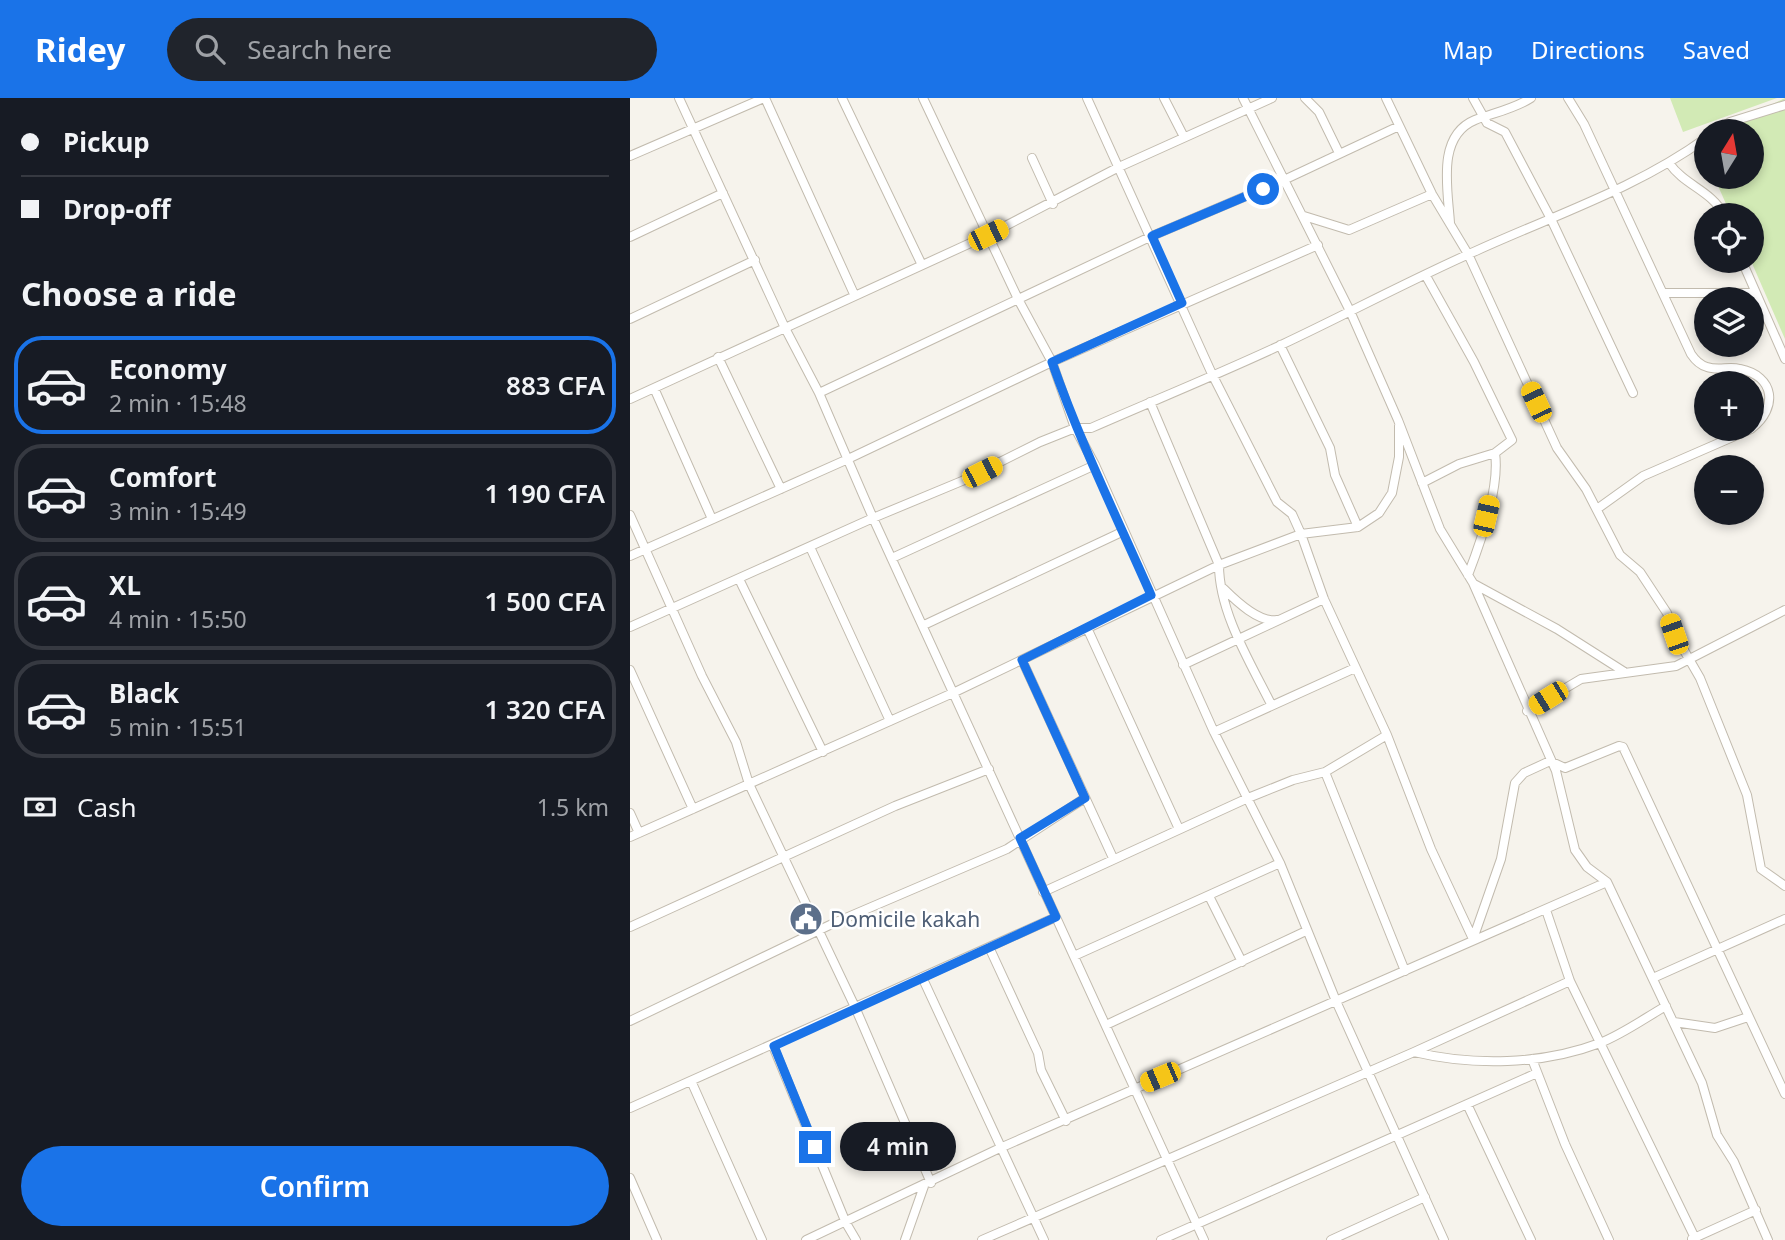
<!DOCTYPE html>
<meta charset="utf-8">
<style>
:root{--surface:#171b24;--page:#20242c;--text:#f1f3f6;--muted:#9ea1a6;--line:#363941;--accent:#1a73e8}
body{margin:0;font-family:"Noto Sans",sans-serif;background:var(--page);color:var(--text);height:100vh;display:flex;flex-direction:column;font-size:26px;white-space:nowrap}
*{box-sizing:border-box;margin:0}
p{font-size:23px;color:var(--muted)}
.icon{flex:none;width:38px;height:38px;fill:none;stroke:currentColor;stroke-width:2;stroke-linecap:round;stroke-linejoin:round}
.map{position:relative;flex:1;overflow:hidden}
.sheet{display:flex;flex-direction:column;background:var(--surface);width:630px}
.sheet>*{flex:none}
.hud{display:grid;align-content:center;height:154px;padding:0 21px;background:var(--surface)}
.needle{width:46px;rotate:11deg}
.controls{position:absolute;left:1064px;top:21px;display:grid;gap:14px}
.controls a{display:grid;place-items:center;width:70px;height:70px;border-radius:50%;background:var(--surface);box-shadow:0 4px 10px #0003;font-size:35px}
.end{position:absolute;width:32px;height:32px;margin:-16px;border:9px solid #1a73e8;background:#fff;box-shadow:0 0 0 4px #fff}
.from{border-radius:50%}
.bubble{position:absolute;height:49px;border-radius:24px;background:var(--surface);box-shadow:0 4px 10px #0003;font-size:23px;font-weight:600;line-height:49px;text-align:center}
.car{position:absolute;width:21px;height:42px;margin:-21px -10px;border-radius:9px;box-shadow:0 0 5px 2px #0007;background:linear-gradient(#f5c518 24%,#345 0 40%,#f5c518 0 76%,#345 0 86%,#f5c518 0)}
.hud b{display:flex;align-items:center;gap:24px;height:66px;font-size:26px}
.hud b+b{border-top:2px solid var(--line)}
.hud i{width:18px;height:18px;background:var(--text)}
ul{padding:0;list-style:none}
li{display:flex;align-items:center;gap:21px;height:98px;margin:0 14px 10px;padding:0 7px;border:4px solid var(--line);border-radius:28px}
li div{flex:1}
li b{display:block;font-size:26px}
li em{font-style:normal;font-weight:600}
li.on{border-color:var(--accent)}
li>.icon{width:63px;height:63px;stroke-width:1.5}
h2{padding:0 21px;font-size:32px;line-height:84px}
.pay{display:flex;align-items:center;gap:18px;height:77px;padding:0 21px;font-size:26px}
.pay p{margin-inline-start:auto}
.button{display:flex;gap:14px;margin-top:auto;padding:14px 21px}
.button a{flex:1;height:80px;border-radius:42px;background:var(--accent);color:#fff;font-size:28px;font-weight:600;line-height:80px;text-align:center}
header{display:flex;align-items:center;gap:42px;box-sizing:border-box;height:98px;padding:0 35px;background:var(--accent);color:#fff}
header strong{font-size:33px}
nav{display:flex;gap:38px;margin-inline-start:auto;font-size:24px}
.search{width:490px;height:63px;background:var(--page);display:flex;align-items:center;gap:18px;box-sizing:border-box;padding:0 24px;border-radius:38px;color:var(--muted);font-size:26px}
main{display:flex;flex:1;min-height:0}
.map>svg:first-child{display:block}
.green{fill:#d2eab5}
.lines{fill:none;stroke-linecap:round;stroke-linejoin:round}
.street-casing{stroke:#c2bbae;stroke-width:10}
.street{stroke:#fff;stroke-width:8}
.route{stroke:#1a73e8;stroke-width:9}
.labels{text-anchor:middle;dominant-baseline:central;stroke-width:5;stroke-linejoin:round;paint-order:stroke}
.service-label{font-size:21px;fill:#4e5e75;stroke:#fff;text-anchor:start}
</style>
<header>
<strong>Ridey</strong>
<div class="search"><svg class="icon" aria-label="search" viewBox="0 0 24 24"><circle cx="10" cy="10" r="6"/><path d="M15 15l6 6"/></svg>Search here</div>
<nav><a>Map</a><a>Directions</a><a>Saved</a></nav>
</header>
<main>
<section class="sheet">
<div class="hud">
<b><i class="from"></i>Pickup</b>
<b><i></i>Drop-off</b>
</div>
<h2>Choose a ride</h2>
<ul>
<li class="on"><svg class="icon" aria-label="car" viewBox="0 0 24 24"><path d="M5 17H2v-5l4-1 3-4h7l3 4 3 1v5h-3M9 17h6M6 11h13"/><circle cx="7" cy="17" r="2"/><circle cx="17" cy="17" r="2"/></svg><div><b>Economy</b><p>2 min · 15:48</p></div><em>883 CFA</em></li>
<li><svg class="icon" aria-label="car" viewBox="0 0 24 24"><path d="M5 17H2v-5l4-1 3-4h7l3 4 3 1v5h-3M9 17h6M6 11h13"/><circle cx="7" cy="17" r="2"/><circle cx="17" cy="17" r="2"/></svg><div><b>Comfort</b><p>3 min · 15:49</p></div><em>1 190 CFA</em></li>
<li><svg class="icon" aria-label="car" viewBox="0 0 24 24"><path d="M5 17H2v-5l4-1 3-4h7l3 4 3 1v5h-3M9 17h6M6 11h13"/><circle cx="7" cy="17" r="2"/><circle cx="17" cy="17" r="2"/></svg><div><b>XL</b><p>4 min · 15:50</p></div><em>1 500 CFA</em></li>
<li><svg class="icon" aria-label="car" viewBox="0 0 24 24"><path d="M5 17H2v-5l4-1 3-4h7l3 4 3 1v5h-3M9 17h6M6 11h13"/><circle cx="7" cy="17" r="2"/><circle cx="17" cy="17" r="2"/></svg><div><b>Black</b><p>5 min · 15:51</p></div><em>1 320 CFA</em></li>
</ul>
<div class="pay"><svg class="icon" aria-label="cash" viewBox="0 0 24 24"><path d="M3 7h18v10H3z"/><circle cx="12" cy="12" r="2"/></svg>Cash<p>1.5 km</p></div>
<div class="button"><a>Confirm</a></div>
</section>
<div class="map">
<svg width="1155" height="1142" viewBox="0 0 1155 1142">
<rect width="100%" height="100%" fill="#f6f3ec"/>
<path class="green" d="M1040,0h107l-94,34z
M1155,0v241l-34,-78 1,-46h-21l-17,-38h38v-46h-35z"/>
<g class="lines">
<defs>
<path id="street" d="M49,0l106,230 34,65 54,125 331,722
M135,0l89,196
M212,0l79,165
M293,0l96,203 33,61 23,66 20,37 119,267 66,131 56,138 108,239
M457,0l125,276 65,128 15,12 9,20 23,65 63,136 44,114 42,90
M534,0l20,39
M613,0l107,213 48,109 42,109 33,54 83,188 19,79 12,17 20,15 95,201 15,52 17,27 34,78
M675,0l14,14 20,41
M756,0l46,96 36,60 89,194 29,41 34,66 20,17 27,41 7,20 26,45 47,117 14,74 24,17
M843,0l14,25 18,9 46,87 82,174
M938,0l16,26 107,230c4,6 9,11 16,13 11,4 22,-1 33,2 35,7 38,39 12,59
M1086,33l14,-9 55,-17
M0,58l134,-58
M402,60l21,46
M1039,65c16,23 42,27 55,52
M674,118l45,14 83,-36
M820,125c-2,-33 -14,-87 25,-103 18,-7 39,-11 56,-22
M0,139l93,-44
M1112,163l43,98
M796,178l48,86 38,78 -17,13c5,34 -15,91 -27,122
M1034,195h90
M0,221l125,-59
M650,247l50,103 5,27 23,52
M88,259l63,132
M24,290l58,131
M189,295l333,-157 134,-57 111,-52
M0,301l358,-164 131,-68 153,-69
M520,304l69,163c0,47 31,97 52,139
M792,385l37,-19 36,-11
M967,411l46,-33 108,-47
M0,417l72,161 34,66 13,42 106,223 76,176
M180,449l80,174
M0,458l218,-97 204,-97 266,-117
M262,460l203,-93
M110,483l83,171
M844,486l83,45 66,42
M594,491c12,12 35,34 53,31
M294,527l200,-94
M0,529l243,-109 89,-37 78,-39 35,-14h16c64,-28 128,-54 190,-83 66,-31 131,-66 197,-95 77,-35 159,-62 228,-112
M458,532l91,199
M392,562l91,198
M553,567l141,-66
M0,572l63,139
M897,613l54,-32 95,-13 109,-56
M584,634l141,-64
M695,674l80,199
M0,715l9,20
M0,739l325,-145 264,-127 82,-31 57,-7 21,-14 13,-20 7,-36v-31
M413,794l205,-94 45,-18 32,-8 62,-37
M579,798l33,66
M916,812l24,71 125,257
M0,829l265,-121 94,-37
M843,841l28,-80 14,-76 9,-10 26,-12 15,7 54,-22 4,1 162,347
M359,849l49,106 3,17 25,51
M444,858l206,-93
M292,879l122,263
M1023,880l132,-59
M0,923l204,-98 173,-74 78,-51
M1044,924l41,6 33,-11
M476,927l200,-94
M143,948l73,177 10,17
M784,954c59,14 128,13 186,-9 23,-9 45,-25 66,-37
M902,961l33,85 44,96
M62,985l70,157
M837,1006l64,136
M0,1010l426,-191
M0,1080l27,62
M1062,1141l64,-29
M176,1142l194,-92 607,-266
M275,1142l19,-54
M352,1142l432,-188 156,-71
M531,1142l376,-167
M701,1142l94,-43"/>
</defs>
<use href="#street" class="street-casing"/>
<use href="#street" class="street"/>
</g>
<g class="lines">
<path class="route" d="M185,1049l-41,-101 282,-129 -36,-79 65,-40 -63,-138 129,-65c-34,-77 -71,-153 -99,-233l130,-59 -30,-67 111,-47"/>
</g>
<defs>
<symbol id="civic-disc" viewBox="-11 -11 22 22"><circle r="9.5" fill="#5c6f8a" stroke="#fff"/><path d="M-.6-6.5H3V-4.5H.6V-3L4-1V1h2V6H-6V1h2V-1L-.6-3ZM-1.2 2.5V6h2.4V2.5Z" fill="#fff"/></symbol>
</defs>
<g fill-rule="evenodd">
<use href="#civic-disc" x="157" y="802" width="38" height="38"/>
</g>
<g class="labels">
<g class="service-label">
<text x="200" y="821">Domicile kakah</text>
</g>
</g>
</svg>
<div class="controls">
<a><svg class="needle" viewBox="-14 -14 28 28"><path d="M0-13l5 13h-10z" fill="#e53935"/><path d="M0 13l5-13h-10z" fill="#9ea1a6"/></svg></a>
<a><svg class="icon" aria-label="locate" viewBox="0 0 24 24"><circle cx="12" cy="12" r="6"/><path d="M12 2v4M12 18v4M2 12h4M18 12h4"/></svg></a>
<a><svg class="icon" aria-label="layers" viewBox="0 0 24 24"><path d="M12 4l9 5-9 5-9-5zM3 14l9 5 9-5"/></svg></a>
<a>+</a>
<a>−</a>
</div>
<i class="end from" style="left:633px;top:91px"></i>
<i class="end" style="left:185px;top:1049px"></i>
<div class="bubble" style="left:210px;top:1024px;width:116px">4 min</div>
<i class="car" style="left:358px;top:137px;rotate:64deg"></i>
<i class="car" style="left:906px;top:304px;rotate:335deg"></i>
<i class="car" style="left:352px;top:374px;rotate:63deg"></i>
<i class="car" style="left:856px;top:418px;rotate:13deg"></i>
<i class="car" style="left:1044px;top:536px;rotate:341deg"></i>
<i class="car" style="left:918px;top:600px;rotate:238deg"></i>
<i class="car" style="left:530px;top:979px;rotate:247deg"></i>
</div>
</main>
